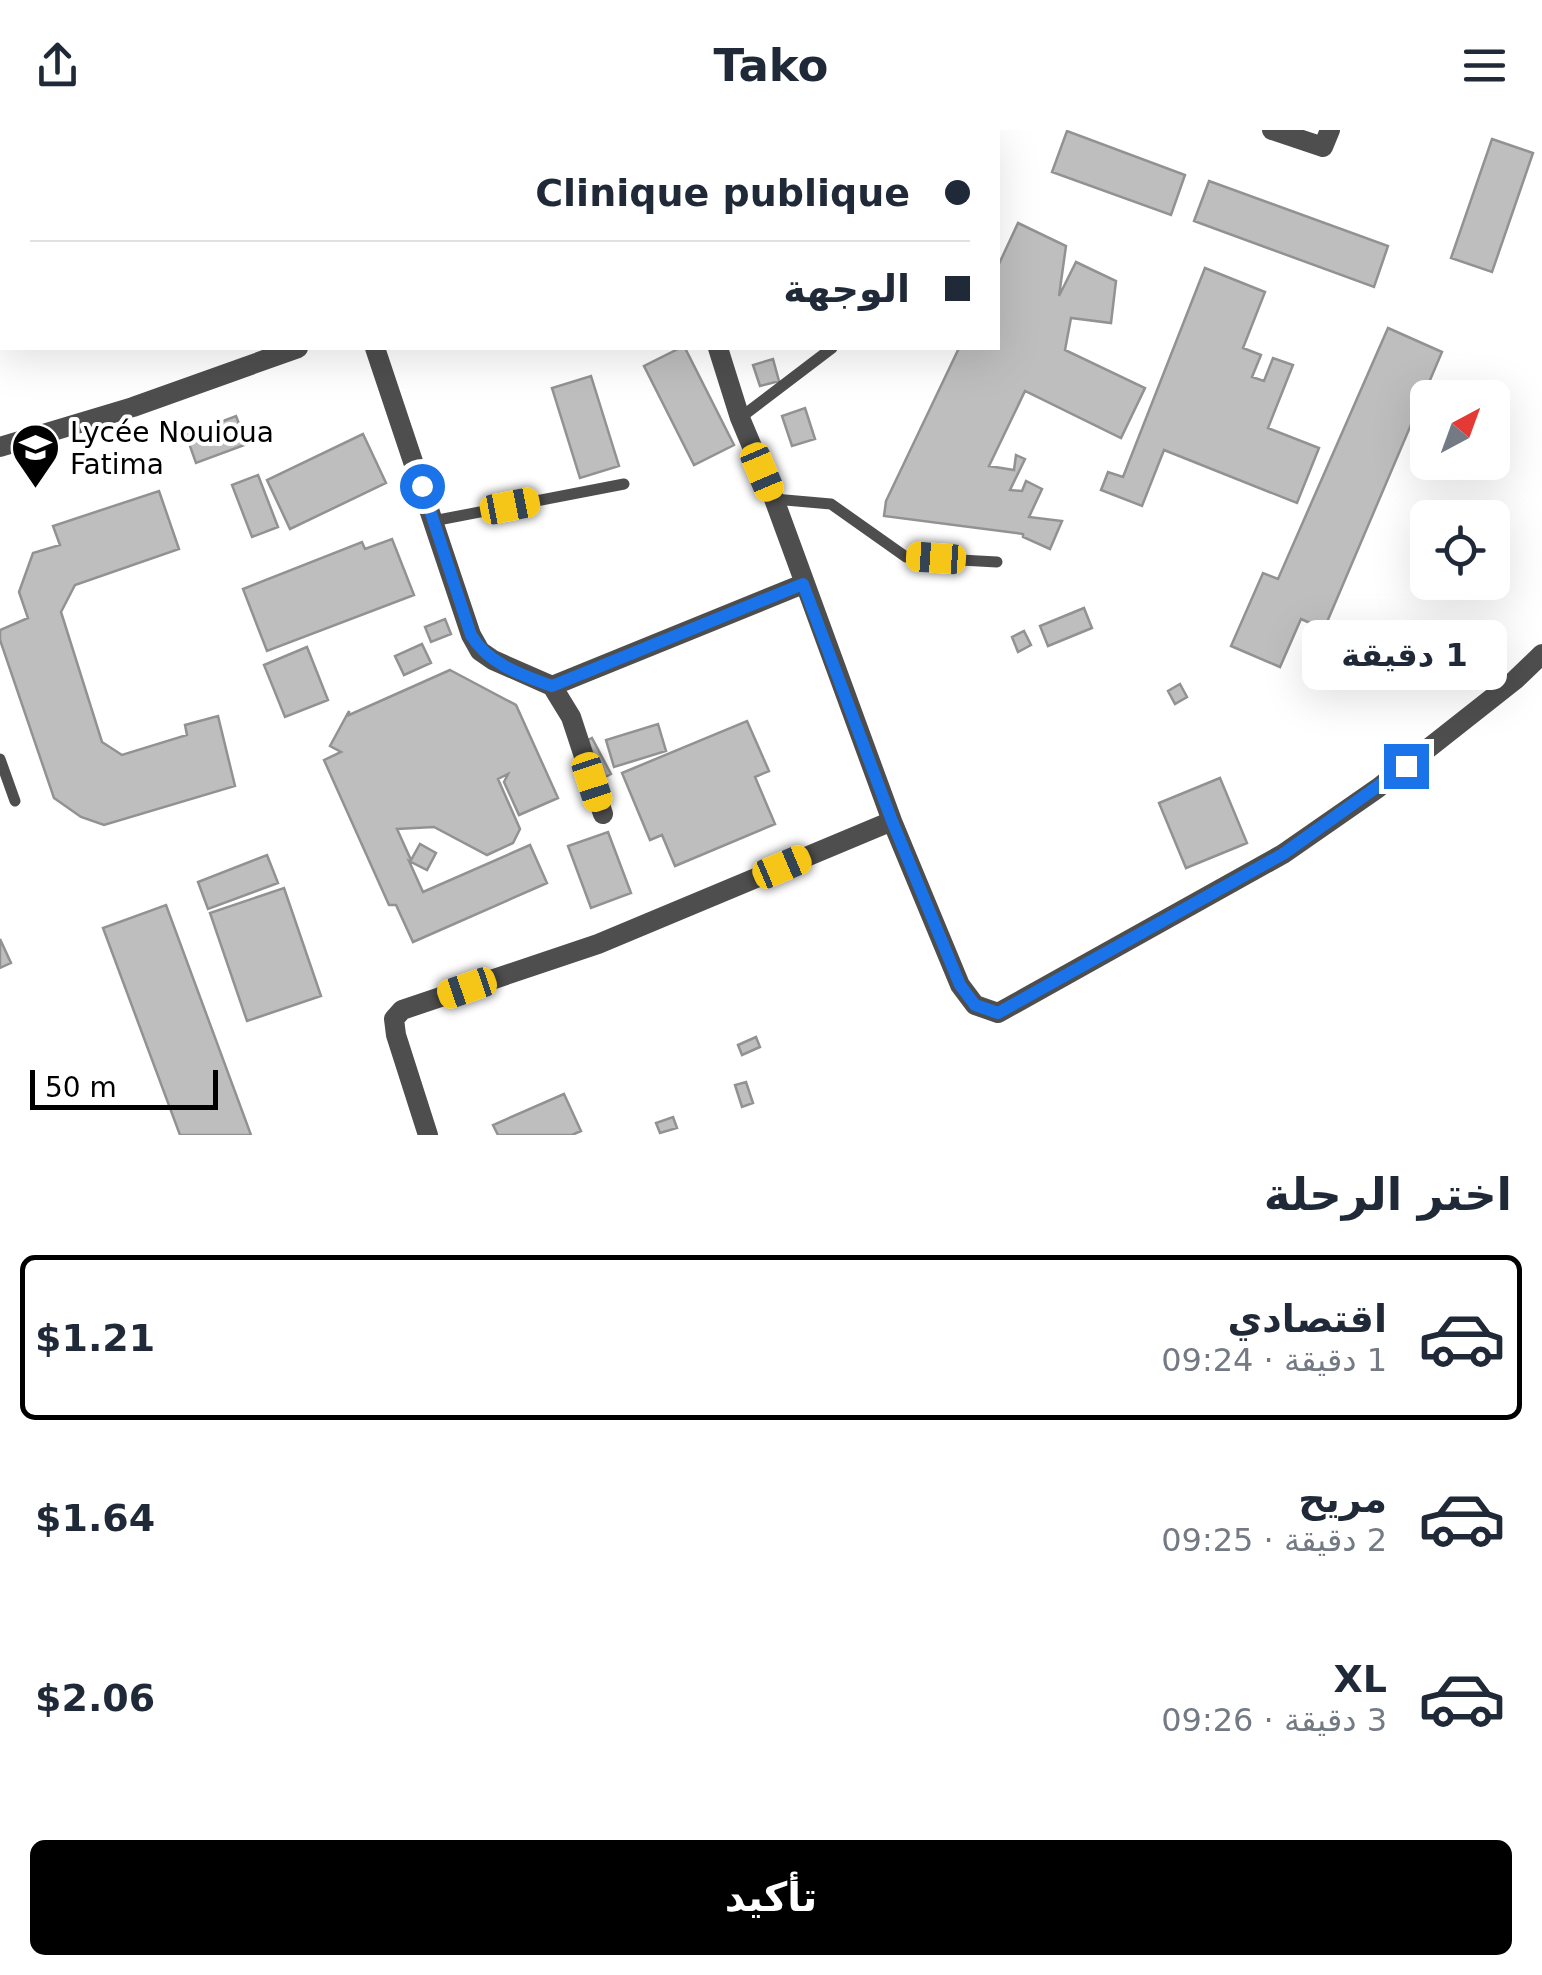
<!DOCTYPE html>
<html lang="ar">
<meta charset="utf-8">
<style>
:root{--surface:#fff;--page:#f6f6f7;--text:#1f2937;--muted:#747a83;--line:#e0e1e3;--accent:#000}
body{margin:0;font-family:"DejaVu Sans",Cairo,sans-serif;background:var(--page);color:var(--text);direction:rtl;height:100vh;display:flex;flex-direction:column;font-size:38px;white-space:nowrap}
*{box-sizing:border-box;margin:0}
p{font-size:32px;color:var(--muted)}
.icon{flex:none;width:55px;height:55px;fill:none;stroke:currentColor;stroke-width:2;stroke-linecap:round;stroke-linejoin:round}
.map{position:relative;height:1005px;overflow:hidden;direction:ltr}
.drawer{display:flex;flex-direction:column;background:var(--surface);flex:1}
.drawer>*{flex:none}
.banner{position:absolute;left:0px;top:0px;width:1000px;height:220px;box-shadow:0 10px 40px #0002;direction:rtl;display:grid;align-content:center;height:220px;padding:0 30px;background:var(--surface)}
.needle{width:65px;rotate:41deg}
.buttons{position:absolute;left:1410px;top:250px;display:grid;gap:20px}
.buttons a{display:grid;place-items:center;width:100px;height:100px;border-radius:15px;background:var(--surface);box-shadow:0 10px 40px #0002;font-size:50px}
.scale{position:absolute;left:30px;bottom:25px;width:188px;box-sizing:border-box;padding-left:10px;border:5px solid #000;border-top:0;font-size:28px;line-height:35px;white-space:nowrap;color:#000;-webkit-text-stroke:8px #fff;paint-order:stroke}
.end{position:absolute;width:45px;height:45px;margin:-22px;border:12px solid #1a73e8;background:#fff;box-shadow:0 0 0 5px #fff}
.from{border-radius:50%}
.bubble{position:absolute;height:70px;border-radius:15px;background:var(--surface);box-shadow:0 10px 40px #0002;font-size:32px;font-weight:700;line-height:70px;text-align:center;direction:rtl}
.car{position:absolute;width:30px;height:60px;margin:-30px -15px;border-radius:12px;box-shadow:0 0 8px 2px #0007;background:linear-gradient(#f5c518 24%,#345 0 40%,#f5c518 0 76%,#345 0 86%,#f5c518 0)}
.banner b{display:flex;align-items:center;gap:35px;height:95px;font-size:38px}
.banner b+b{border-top:2px solid var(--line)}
.banner i{width:25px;height:25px;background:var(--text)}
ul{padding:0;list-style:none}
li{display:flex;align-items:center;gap:30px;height:165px;margin:0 20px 15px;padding:0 10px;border:5px solid transparent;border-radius:15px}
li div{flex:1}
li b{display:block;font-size:38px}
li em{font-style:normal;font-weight:700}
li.current{border-color:var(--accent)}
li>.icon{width:90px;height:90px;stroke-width:1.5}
h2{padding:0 30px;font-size:45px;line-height:120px}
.button{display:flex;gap:20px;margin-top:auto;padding:20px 30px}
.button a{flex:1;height:115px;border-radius:15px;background:var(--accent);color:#fff;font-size:40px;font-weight:700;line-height:115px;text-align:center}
header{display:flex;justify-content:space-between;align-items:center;height:130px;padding:0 30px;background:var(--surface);font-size:45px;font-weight:700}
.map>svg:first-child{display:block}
.building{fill:#bebebe;stroke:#929292;stroke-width:2.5}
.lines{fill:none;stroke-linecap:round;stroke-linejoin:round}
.lane{stroke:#4e4e4e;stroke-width:11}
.street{stroke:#4e4e4e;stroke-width:20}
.secondary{stroke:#1b1b1b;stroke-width:20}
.route{stroke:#1a73e8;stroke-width:12}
.labels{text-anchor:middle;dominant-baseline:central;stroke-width:8;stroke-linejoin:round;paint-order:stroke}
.poi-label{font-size:28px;fill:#000;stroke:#fff;text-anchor:start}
</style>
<header><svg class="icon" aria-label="menu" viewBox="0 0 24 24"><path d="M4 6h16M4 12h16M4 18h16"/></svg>Tako<svg class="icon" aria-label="share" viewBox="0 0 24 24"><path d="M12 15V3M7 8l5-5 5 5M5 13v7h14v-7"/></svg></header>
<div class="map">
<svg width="1542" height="1005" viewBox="0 0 1542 1005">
<rect width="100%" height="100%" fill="#fff"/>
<path class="building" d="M377,0l-3,2 -128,-1 3,-1z
M1067,1l118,44 -14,40 -119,-43z
M1492,9l41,14 -41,119 -41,-14z
M1209,51l179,65 -14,41 -180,-66z
M2,78v42l-2,1v-42z
M1018,93l48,23 -7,50 17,-34 40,19 -5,42 -40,-5 -6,32 80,38 -24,50 -96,-47 -36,75 25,4 2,-15 9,4 -15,31 12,1 4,-10 16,8 -13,28 33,4 -12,28 -27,-12v-3l-139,-18 2,-15 73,-153h39v-82z
M1205,138l60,24 -22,56 18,7 -9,22 12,4 9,-23 20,7 -25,63 51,20 -22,55 -133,-53 -22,56 -41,-16 7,-18 15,5z
M1388,198l54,24 -118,277 -23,-10 -21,48 -49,-21 32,-73 15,6z
M680,218h5l49,97 -40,20 -50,-99z
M773,229l6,22 -19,5 -7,-21z
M591,246l28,90 -39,12 -28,-90z
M805,278l10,31 -23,7 -10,-30z
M236,286l11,28 -51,19 -10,-28z
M363,304l23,49 -96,46 -23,-49z
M258,345l20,52 -26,10 -20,-52z
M159,361l20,58 -104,36 -14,27 41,130 20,13 65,-20 -2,-10 33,-9 17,70 -131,39 -23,-8 -27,-19 -54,-158v-10l28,-12 -9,-26 14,-39 27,-8 -7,-19z
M392,409l22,56 -147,56 -24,-62 119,-47 3,7z
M1084,478l8,20 -44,18 -8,-20z
M445,489l6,15 -20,8 -6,-15z
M1024,501l7,14 -13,7 -6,-15z
M422,514l9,19 -27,12 -9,-19z
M307,517l21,53 -43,17 -21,-52z
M450,540l66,35 42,93 -39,17 -15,-33 4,-8 -10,5 22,50 -7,14 -26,12 -53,-28 -37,2 14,31 9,-16 16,9 -9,17 -18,-9 14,31 107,-47 17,38 -134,59 -17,-37h-7l-65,-145 17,-8 -11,-6 19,-35v4z
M1180,554l7,13 -12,7 -7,-13z
M747,591l22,50 -14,6 20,47 -100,42 -13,-31 -12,5 -28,-67z
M658,594l8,27 -52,16 -8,-27z
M592,608l19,36 -16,8 -19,-36z
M1220,648l27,65 -61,25 -27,-65z
M608,702l23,61 -40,15 -23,-62z
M267,725l11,28 -70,26 -10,-27z
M284,758l37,108 -74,25 -37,-108z
M166,775l85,230h-71l-77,-207z
M0,809l11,24 -11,5z
M756,907l4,10 -18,8 -4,-10z
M746,952l7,21 -11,4 -7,-22z
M564,964l17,37 -9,4h-74l-5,-10z
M673,987l4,11 -17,5 -4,-10z"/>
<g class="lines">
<path class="lane" d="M422,0l1,2
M740,288l92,-70
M774,369l57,5 75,53 91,5
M433,391l191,-37
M0,629l15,42"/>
<path class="street" d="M1272,0l51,17 7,-17
M728,2l4,-2
M375,218l96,287 9,16 13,9 59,26 19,31 32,97
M718,218l22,70 34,81 118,322 68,164 15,20 23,8 285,-159 95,-66 137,-108 27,-26
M0,317l133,-40 165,-59
M552,556l251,-102
M428,1005l-32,-100 -2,-16 8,-9 196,-66 294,-123"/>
<path class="secondary" d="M10,2l9,-2"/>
</g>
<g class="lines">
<path class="route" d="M422,356l49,149c17,29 51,40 81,51l251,-102 89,237 68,164 15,20 23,8 285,-159 123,-88"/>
</g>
<defs>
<symbol id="school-pin" viewBox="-11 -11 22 30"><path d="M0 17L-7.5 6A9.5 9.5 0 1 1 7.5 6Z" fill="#000" stroke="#fff"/><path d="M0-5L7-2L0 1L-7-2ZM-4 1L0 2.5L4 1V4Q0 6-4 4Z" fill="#fff"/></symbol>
</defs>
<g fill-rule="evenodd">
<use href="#school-pin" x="8" y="290" width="55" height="75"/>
</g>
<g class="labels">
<g class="poi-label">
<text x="70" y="302">Lycée Nouioua<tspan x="70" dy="32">Fatima</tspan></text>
</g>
</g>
</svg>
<div class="buttons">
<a><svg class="needle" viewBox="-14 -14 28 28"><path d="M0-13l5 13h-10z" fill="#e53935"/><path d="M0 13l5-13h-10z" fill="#747a83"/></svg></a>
<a><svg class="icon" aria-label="locate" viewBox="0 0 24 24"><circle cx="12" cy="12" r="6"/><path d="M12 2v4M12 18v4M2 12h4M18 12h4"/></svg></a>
</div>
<div class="scale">50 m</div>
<i class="end from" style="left:422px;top:356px"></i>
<i class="end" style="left:1406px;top:636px"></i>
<div class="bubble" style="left:1302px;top:490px;width:205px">1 دقيقة</div>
<i class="car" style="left:762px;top:342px;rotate:157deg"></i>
<i class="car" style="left:510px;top:376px;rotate:79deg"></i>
<i class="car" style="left:936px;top:428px;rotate:274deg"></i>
<i class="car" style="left:592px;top:652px;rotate:162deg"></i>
<i class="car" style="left:782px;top:737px;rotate:67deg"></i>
<i class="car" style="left:467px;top:858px;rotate:251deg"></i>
<div class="banner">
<b><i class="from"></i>Clinique publique</b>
<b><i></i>الوجهة</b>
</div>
</div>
<section class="drawer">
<h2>اختر الرحلة</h2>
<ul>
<li class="current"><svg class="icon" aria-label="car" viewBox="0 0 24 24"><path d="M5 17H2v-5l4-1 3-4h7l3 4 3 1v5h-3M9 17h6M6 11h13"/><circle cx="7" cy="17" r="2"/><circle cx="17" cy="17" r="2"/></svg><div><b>اقتصادي</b><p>1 دقيقة · 09:24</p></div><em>$1.21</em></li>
<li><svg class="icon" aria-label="car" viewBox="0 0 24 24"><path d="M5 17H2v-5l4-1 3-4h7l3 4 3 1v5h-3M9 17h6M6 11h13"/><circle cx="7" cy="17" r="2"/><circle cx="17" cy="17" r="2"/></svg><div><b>مريح</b><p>2 دقيقة · 09:25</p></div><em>$1.64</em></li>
<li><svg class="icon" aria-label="car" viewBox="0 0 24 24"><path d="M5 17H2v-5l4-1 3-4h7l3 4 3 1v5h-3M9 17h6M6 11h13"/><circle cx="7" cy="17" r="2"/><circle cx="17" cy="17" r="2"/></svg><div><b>XL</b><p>3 دقيقة · 09:26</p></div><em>$2.06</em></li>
</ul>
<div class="button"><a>تأكيد</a></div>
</section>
